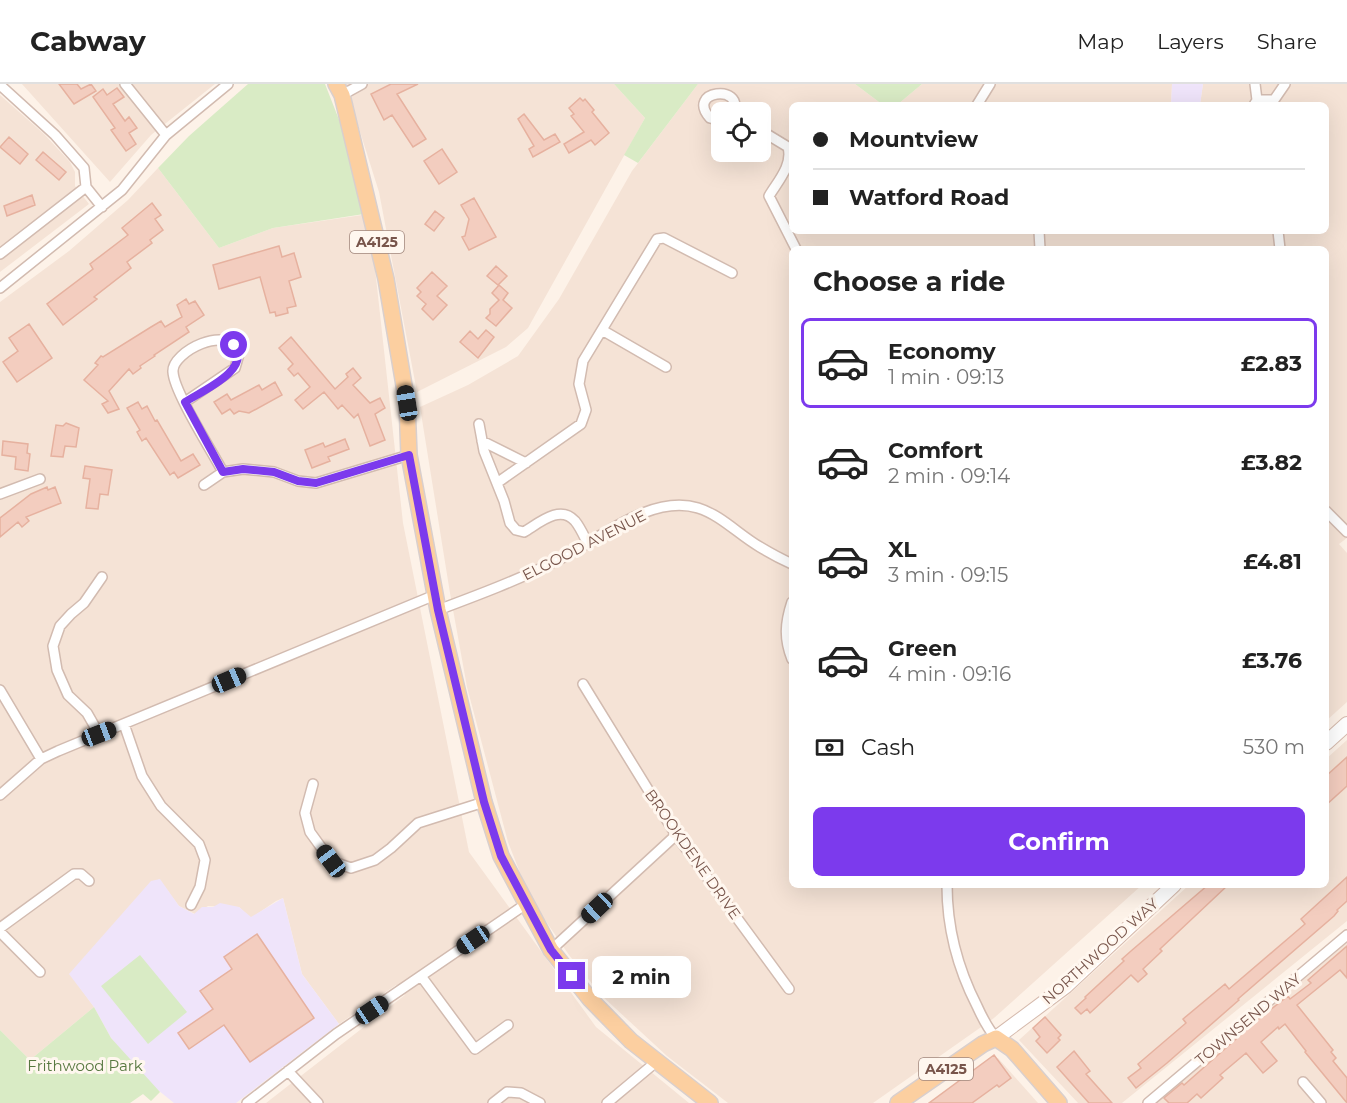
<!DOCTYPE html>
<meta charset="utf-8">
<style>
:root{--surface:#fff;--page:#f6f6f6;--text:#222;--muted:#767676;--line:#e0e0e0;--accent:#7c3aed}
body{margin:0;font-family:Montserrat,sans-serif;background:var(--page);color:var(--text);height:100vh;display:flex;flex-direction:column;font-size:22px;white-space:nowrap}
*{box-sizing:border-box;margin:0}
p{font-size:20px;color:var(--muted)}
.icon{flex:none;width:33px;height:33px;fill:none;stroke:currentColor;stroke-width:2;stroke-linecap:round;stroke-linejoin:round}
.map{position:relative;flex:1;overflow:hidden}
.details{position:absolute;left:789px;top:162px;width:540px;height:642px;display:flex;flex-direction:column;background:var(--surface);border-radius:9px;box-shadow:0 6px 24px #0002}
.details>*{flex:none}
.guide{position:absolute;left:789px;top:18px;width:540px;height:132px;border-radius:9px;box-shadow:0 6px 24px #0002;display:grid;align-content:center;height:132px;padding:0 24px;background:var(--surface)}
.tools{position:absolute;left:711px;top:18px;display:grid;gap:12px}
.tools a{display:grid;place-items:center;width:60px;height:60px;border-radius:9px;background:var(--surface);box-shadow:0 6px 24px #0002;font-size:30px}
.end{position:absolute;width:27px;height:27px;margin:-14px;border:8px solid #7c3aed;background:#fff;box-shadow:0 0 0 3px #fff}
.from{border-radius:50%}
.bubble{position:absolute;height:42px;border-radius:9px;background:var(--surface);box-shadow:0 6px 24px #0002;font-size:20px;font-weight:700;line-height:42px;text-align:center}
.car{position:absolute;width:18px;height:36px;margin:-18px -9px;border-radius:8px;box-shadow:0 0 4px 2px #0007;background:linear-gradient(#222 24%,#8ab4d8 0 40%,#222 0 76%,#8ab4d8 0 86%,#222 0)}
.guide b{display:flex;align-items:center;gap:21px;height:57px;font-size:22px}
.guide b+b{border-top:2px solid var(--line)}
.guide i{width:15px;height:15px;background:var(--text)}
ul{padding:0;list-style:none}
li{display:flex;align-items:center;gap:18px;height:90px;margin:0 12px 9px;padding:0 12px;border:3px solid transparent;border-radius:9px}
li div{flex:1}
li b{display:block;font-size:22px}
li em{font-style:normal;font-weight:700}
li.active{border-color:var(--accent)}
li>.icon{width:54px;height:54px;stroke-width:1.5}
h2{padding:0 24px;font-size:27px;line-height:72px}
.pay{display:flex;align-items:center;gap:15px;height:66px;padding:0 24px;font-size:22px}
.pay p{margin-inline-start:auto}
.button{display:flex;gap:12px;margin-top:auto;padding:12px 24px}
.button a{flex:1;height:69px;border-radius:9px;background:var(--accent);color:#fff;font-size:24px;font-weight:700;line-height:69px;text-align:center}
header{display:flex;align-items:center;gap:36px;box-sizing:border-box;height:84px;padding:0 30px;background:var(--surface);border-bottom:2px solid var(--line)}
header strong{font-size:28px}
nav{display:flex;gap:33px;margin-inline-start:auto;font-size:21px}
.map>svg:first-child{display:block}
.residential{fill:#f5e3d6;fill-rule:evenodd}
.education{fill:#efe4fa}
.green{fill:#d9ebc5}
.building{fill:#f3cdbf;stroke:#e6b19f;stroke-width:1.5}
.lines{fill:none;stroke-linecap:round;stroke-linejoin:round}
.street-casing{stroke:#d2bbb0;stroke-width:12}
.secondary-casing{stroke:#d5baad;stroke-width:16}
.primary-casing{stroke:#d9cfcd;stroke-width:18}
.street{stroke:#fff;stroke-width:9}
.secondary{stroke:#fff;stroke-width:14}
.primary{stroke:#fccfa0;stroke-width:15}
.route{stroke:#7c3aed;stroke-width:8}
.labels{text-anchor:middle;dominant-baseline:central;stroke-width:6;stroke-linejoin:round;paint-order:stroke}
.shield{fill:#fff7ef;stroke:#a0867c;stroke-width:1.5}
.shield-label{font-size:14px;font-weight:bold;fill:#78554b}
.street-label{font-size:15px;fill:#78554b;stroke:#fff7ef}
.park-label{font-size:15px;fill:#577840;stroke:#fff7ef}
</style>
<header>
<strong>Cabway</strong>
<nav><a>Map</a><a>Layers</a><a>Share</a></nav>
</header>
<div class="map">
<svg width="1347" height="1019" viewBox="0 0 1347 1019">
<rect width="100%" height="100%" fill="#fdf2e8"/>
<path class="residential" d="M22,0h193l-64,51 -41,47z
M345,0h269l31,34 -117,210 -22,19 -89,45 -38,-200z
M698,0h157l28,21h-91v126h534v-126h-126l3,-21h144v454l-8,6 8,9v149l-21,19v-472h-534v636h350l-148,133 -121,85h-145l-61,-47 -65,-60 -33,-41 -39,-57 -22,-56 -41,-155 -17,-94 -30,-186 48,-22 50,-29 41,-57 73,-128zM722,28h38v40h-38z
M922,0h250l-1,21h-274z
M0,11l44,39 26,28 5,10v14l14,18 -89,68z
M158,84l61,80 54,-20 96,-14 34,309 66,329 127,175 93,76h-423l139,-108 -9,-10 -57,39 -37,-50 -19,-76 -7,3 -25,17 -12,-11 -31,-1 -13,8 -16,-8 -20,-27 -89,95 24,33 -64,53 -30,-30v-728l69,-51 59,-51z
M1347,656v181l-225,182h-44l-59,-63 170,-155h137v-126z
M1347,857v162h-194l125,-106z
M998,974l40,45h-104z"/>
<path class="education" d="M1172,0h31l-3,21h-29z
M160,795l19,27 15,8 8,-7h11l7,-4 19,4 12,10 32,-19 19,76 37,50 -103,79h-62l-26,-21 -37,-44 -17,-31 -25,-33 82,-93z"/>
<path class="green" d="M248,0h77l33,84 6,46 -91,14 -54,20 -61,-80 31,-32z
M614,0h84l-60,79 -14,-8 21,-37z
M855,0h67l-25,21h-14z
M140,871l47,57 -39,32 -47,-58z
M94,923l17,31 49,54 -9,9 -8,-7 -13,9h-130v-73l30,30z"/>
<path class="building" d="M59,0h18l4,5 10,-5 5,7 -22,13z
M391,0h27l-21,10 29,45 -13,8 -21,-32 -8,5 -13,-26z
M117,4l7,9 -11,7 12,17 4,-4 8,11 -8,5 7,11 -10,7 -15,-21 4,-2 -22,-31 10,-8 4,6z
M580,14l3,3 2,-2 9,11 -2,2 17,21 -14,12 -4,-5 -22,13 -5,-9 20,-12 -13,-16 3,-2 -5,-6z
M524,30l20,26 11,-6 5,8 -27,15 -4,-8 5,-3 -16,-27z
M9,53l19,17 -8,10 -20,-17z
M442,65l15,23 -18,12 -15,-23z
M43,68l23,20 -7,8 -23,-20z
M32,111l3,10 -28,11 -3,-10z
M474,114l22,39 -27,13 -7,-13 3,-1 4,-17 -8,-14z
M152,119l9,12 -6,4 8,11 -13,10 2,3 -25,19 4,6 -37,29 3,2 -34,26 -16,-21 46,-35 -3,-5 38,-29 -6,-7z
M435,127l9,7 -10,13 -9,-7z
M279,162l3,11 12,-4 7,24 -12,4 7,25 -9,2 1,5 -12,3 -1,-4 -5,1 -10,-36 -41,12 -6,-24z
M496,182l11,10 -9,9 -11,-9z
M432,188l15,14 -10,10 10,9 -14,15 -11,-11 4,-5 -9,-8 4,-4 -4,-4z
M499,201l9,8 -5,7 9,8 -16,18 -10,-8 4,-4v-5l9,-9 -7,-7z
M186,215l3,5 6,-3 9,14 -18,12 3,5 -35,23 1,1 -15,10 1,2 -8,6 -4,-5 -20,22 10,18 -11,4 -6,-9 6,-3 -24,-21 14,-15 -3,-2 6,-7 2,1 48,-30 10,-6 4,6 17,-10 -5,-12z
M29,240l23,34 -35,24 -14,-20 15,-11 -9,-13z
M486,246l8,7 -16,21 -18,-16 10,-11 8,8z
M291,253l44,52 13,-12 -2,-3 7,-6 8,10 -8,7 17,18 10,-5 5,10 -10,6 10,26 -15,6 -12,-32 -4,4 -12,-13 -4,4 -14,-17 -21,17 -8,-9 15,-13 -12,-14 -4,3 -6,-7 5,-5 -14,-16z
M275,298l7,13 -33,18 -10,-2 -5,3 -4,-5 -8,5 -8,-12 13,-8 4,6 28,-15 3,5z
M138,318l4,7 5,-3 8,15 2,-1 24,41 12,-7 7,11 -22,13 -4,-6 -4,3 -24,-37 -4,3 -5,-9 3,-2 -13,-22z
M66,339l13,5 -3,19 -11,-1 -2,11 -12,-1 5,-31 7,1z
M345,355l4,10 -21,8 2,4 -18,7 -7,-18 18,-7 2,4z
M3,357l25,3 -1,9 3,1 -2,17 -13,-2 1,-12 -14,-2z
M85,382l27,4 -4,25 -8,-1 -2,15 -12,-1 4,-29 -7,-1z
M47,403l1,3 7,-3 6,16 -35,14 3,4 -7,6 -4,-5 -18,15v-19l31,-24z
M1347,673v29l-21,19v-29z
M1347,793v24l-10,9 1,1 -4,5 -96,83 1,1 -72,63 -31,25 -8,-10 13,-10 -3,-4 48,-41 -3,-4 42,-35 4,5 62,-53 14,-12 -4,-5z
M1208,801h20l-68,64 2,2 -19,18 4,5 -9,8 -7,-7 -41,38 -3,-4 -6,5 -6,-6 11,-10 -1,-1 39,-36 -2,-2 9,-8z
M257,850l57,84 -64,44 -26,-37 -35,24 -11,-16 35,-24 -13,-18 32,-22 -8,-12z
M1347,862v32l-7,-8 -43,35 36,45 -2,2 5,6 -3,3 14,17v25l-42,-51 1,-1 -21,-27 -6,5 -1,-2 -17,15 16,19 -14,12 -17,-20 -26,22 3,3 -22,20 -4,-4 -10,9h-18l-5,-5 18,-15 2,2 77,-68 27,-21 2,3 21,-16 -3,-3z
M1045,933l16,18 -3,3 2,2 -13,13 -11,-12 4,-4 -7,-9z
M1074,967l16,20 -4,3 26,29h-23l-32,-36z
M994,971l17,23 -12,9 -2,-2 -25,18h-43z"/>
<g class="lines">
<defs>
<path id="street" d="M125,0l41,51
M0,1l55,50 29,33 2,19 16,20
M342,11l20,-11
M1257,16h17l11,-16
M977,21l13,-21
M1254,21l3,-5 -2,-16
M722,37l-12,-3c-25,-28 35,-34 23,-6
M760,46l28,17c5,18 -10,34 -19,49l27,53
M1039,147l1,18
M1278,147l2,18
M0,170l86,-67
M0,204l122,-98 44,-55 62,-51
M602,246l64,37
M185,318l50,-34 4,-14c-9,-32 -68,-2 -66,18 1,20 39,79 50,100
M479,340l5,27 20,50 6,22 6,7 8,2c15,-9 36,-28 51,-11 5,6 9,15 12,21
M482,357l44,22
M497,399l84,-59 5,-14 -7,-26 4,-23 74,-122 7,-1 68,35
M204,401l19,-13 20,-3 31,3 24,9 18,2 93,-28
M0,410l40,-15
M1326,427l21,21
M792,518c-7,21 -8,37 0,57
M438,526c40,-15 80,-30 118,-49 40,-19 94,-68 142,-53 23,7 41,27 62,39 10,6 21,12 32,17
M583,600l93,151 113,154
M0,606l41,69
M124,640l18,52 19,30 38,38 6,16 -5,27 -9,18
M99,650l-12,-21 -19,-18 -11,-25 -4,-24 7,-20 11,-12 13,-11 18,-26
M313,700l-8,29 5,19 21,29 20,7 24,-8 16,-12 27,-25 66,-21
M0,711l41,-36 17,-8 377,-156
M947,801c0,44 10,82 30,121 5,11 10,22 19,32
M0,844l74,-54h7l8,7
M0,848l40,40
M551,866l125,-115
M421,892l54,73 33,-24
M288,987l30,32
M1303,998l18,21
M247,1019l89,-69 190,-130
M493,1019l14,-11 14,1 19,10
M607,1019l49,-41
M1148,1019l199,-168"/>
<path id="secondary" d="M1326,659l21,-19
M996,954l70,-52 108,-101"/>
<path id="primary" d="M336,0l6,11 44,184 21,124 2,52 29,155 46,192 17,54 50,94 39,49 41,42 79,62
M898,1019l85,-59 13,-6 16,11 47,54"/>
</defs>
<use href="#street" class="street-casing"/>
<use href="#secondary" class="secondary-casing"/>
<use href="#primary" class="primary-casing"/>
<use href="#street" class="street"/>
<use href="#secondary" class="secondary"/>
<use href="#primary" class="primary"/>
</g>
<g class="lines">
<path class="route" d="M234,261c18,25 -32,46 -49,57l38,70 20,-3 31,3 24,9 18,2 93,-28 29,155 46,192 17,54 50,94 21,26"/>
</g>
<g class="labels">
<g class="shield">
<rect x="350" y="147" width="54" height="22" rx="4.5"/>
<rect x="919" y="974" width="54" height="22" rx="4.5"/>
</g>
<g class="shield-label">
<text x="377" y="158">A4125</text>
<text x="946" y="985">A4125</text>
</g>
<g class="street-label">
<text transform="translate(584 461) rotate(-27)">ELGOOD AVENUE</text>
<text transform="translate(693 770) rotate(55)">BROOKDENE DRIVE</text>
<text transform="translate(1100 867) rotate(-42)">NORTHWOOD WAY</text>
<text transform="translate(1248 935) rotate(-40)">TOWNSEND WAY</text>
</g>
<g class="park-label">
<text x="85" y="981">Frithwood Park</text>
</g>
</g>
</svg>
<div class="tools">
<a><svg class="icon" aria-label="locate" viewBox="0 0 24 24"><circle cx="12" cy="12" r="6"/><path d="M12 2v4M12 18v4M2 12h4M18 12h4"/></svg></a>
</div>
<i class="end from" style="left:234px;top:261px"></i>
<i class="end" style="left:572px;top:892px"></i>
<div class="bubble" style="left:592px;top:872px;width:99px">2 min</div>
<i class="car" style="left:407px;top:319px;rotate:351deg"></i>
<i class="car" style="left:229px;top:596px;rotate:67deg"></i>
<i class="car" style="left:99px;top:650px;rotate:69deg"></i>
<i class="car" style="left:331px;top:777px;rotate:323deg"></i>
<i class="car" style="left:597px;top:824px;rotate:227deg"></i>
<i class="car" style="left:473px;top:856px;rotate:236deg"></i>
<i class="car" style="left:372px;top:926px;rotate:56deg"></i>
<div class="guide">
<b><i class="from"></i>Mountview</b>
<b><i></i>Watford Road</b>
</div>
<section class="details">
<h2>Choose a ride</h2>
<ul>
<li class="active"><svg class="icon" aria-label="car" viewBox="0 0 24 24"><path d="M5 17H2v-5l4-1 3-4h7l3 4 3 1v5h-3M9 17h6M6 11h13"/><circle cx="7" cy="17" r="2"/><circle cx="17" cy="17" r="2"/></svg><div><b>Economy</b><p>1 min · 09:13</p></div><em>£2.83</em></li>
<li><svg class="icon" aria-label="car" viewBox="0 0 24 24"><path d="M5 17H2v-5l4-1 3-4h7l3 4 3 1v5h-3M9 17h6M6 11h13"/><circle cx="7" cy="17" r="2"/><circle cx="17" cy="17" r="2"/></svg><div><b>Comfort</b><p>2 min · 09:14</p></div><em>£3.82</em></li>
<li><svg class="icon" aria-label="car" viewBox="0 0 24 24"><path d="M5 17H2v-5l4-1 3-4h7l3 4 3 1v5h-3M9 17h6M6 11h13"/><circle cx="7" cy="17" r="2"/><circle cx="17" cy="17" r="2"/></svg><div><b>XL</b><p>3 min · 09:15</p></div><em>£4.81</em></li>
<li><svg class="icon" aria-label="car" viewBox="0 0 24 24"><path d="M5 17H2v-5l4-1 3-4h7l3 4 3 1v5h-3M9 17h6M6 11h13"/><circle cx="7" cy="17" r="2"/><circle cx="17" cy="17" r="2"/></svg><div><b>Green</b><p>4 min · 09:16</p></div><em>£3.76</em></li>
</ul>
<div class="pay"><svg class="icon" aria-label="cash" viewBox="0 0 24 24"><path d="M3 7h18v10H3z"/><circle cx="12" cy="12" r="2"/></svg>Cash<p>530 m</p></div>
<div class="button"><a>Confirm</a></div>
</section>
</div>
